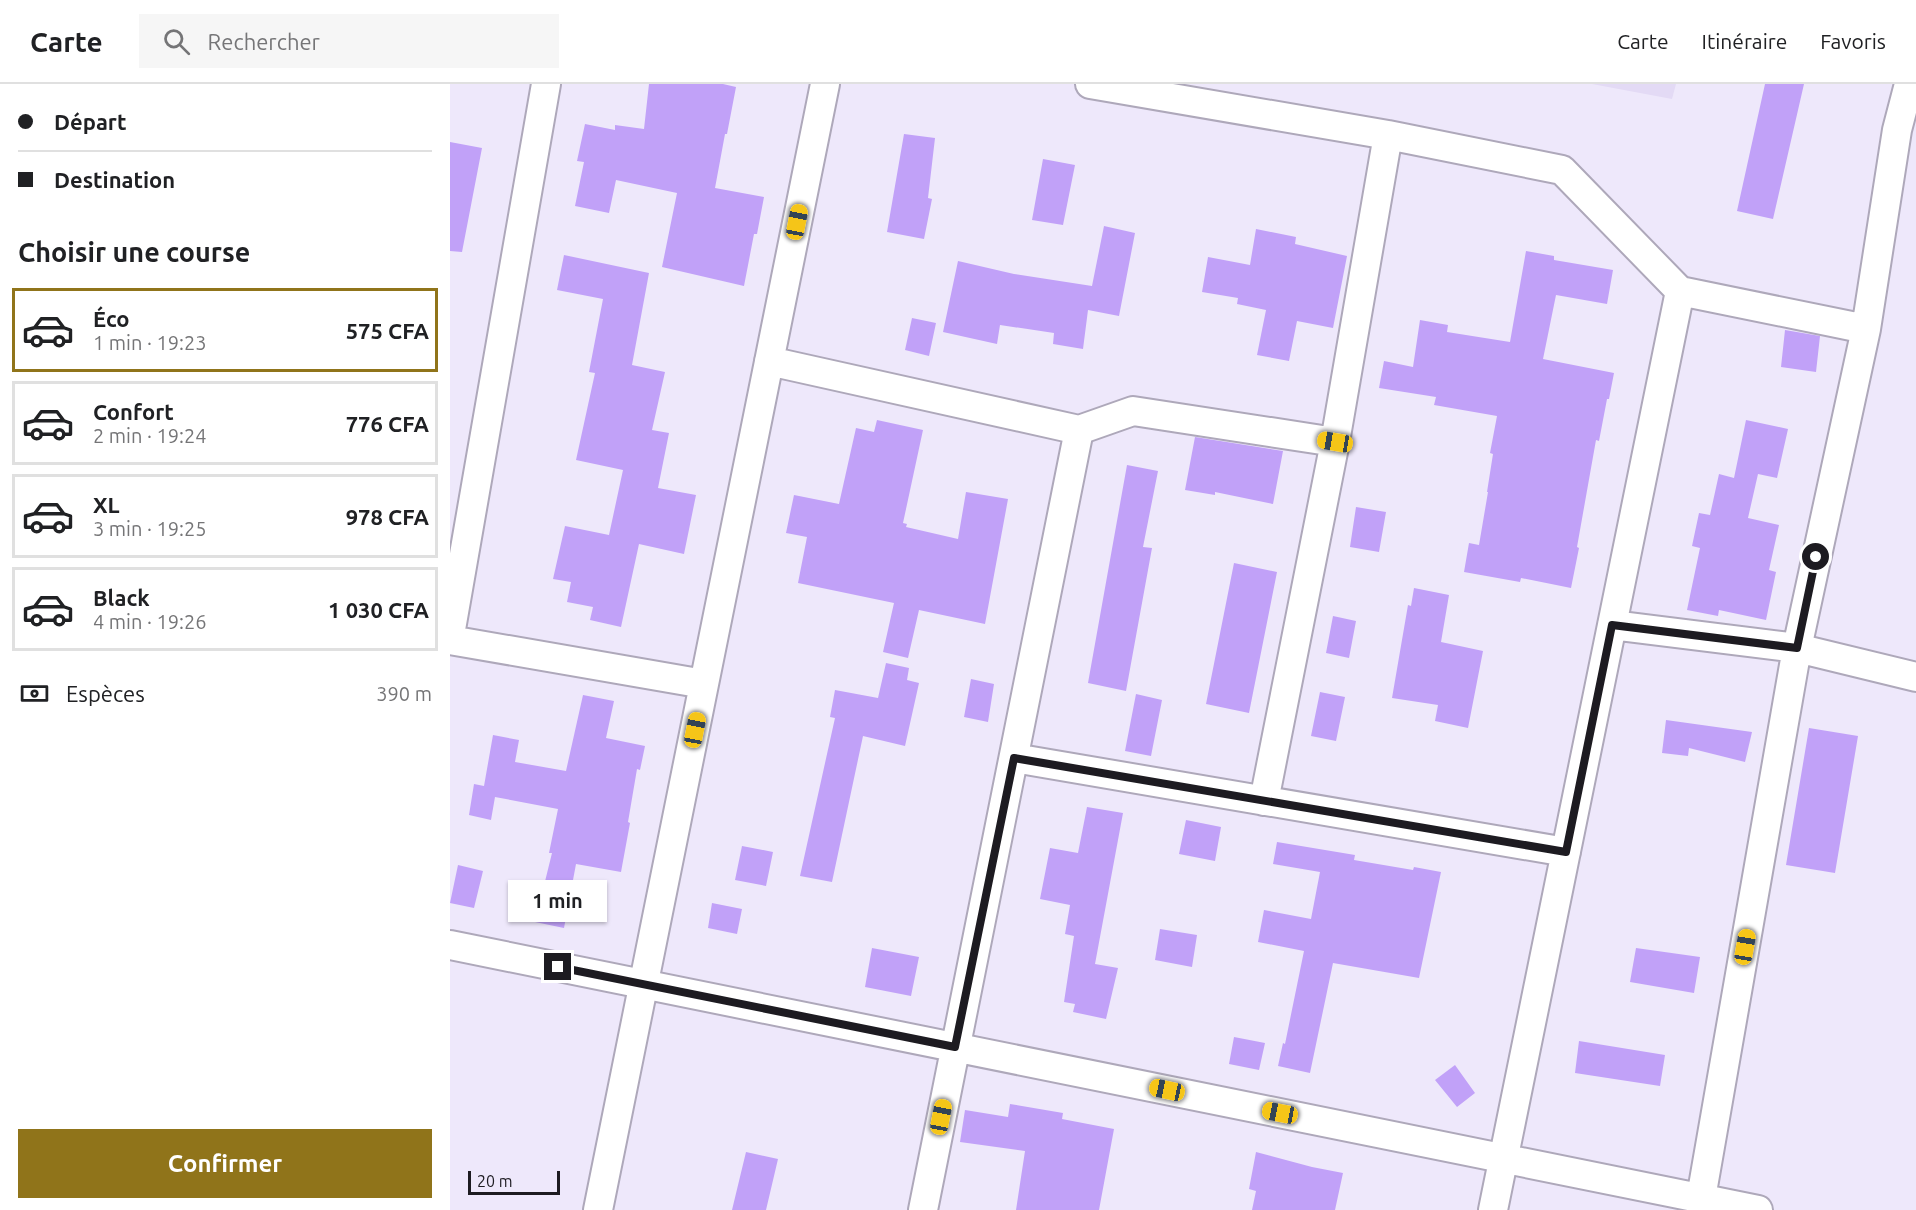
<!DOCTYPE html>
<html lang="fr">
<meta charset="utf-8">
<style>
:root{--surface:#fff;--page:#f6f6f6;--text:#202124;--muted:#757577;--line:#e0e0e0;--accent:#90741a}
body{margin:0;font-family:Ubuntu,sans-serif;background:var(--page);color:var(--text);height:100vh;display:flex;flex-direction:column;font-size:22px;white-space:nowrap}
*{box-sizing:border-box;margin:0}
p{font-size:20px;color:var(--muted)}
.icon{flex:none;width:33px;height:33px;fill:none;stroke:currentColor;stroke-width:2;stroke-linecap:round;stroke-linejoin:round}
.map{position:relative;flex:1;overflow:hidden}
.sheet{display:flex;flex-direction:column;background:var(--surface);width:450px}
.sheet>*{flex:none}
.banner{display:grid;align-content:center;height:132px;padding:0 18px;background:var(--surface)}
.scale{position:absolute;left:18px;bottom:15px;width:92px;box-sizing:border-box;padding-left:6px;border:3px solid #1d1b21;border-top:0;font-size:16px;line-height:21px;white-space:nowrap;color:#1d1b21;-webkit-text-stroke:4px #eee8fb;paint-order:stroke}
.end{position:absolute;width:27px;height:27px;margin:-14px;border:8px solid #1d1b21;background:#fff;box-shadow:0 0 0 3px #fff}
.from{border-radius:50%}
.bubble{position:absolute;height:42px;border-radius:0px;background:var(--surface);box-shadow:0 2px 4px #0004;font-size:20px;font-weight:700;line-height:42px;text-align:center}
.car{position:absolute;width:18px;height:36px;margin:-18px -9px;border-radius:8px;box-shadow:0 0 4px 2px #0007;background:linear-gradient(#f5c518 24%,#345 0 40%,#f5c518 0 76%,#345 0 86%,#f5c518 0)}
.banner b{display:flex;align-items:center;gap:21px;height:57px;font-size:22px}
.banner b+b{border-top:2px solid var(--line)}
.banner i{width:15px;height:15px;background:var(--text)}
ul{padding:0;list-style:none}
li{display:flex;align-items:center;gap:18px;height:84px;margin:0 12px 9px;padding:0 6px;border:3px solid var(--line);border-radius:0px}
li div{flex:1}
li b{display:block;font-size:22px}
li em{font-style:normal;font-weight:700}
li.selected{border-color:var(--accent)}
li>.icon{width:54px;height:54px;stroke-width:1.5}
h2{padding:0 18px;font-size:27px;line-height:72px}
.pay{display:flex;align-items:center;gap:15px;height:66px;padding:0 18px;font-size:22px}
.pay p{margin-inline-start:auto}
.primary-button{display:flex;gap:12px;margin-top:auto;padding:12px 18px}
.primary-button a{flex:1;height:69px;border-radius:0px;background:var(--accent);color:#fff;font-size:24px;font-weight:700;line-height:69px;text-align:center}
header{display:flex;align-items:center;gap:36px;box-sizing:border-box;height:84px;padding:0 30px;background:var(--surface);border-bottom:2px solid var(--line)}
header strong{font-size:28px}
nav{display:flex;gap:33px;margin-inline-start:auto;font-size:21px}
.search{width:420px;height:54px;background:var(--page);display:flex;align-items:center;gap:15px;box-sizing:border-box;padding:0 21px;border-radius:0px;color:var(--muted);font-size:22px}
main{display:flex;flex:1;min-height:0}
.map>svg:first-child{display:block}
.built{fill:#e3daf5}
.building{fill:#c1a1f8}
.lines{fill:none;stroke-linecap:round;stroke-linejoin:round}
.minor-casing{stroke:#aea8ba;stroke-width:32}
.minor{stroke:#fff;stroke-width:28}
.route{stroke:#1d1b21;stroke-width:8}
</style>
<header>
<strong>Carte</strong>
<div class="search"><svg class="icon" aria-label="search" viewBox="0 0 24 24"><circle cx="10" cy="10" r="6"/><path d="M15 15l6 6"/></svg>Rechercher</div>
<nav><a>Carte</a><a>Itinéraire</a><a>Favoris</a></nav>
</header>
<main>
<section class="sheet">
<div class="banner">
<b><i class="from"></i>Départ</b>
<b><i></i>Destination</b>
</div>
<h2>Choisir une course</h2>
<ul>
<li class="selected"><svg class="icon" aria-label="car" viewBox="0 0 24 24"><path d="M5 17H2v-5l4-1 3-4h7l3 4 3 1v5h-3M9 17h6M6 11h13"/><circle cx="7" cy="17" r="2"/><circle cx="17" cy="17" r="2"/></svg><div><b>Éco</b><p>1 min · 19:23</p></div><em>575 CFA</em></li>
<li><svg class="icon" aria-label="car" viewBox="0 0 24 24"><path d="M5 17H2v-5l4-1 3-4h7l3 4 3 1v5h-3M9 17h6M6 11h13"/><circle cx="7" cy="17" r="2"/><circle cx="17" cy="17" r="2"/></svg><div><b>Confort</b><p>2 min · 19:24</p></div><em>776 CFA</em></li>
<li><svg class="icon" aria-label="car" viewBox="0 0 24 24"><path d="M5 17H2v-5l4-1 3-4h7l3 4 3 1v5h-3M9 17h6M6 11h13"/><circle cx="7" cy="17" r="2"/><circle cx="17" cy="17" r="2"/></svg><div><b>XL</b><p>3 min · 19:25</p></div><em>978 CFA</em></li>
<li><svg class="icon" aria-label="car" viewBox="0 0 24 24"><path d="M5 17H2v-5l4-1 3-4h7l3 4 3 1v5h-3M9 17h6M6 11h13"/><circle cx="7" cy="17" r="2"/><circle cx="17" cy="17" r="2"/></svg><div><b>Black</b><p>4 min · 19:26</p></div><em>1 030 CFA</em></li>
</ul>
<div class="pay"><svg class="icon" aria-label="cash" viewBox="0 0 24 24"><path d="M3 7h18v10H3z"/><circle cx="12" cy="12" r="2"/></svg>Espèces<p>390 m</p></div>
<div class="primary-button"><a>Confirmer</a></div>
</section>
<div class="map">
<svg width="1466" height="1126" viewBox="0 0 1466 1126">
<rect width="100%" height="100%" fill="#eee8fb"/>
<path class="built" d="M1142,0h84l-4,15z"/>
<path class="building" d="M199,0h74l13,3 -9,47h-2l-10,54 49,9 -7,37h-3l-10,52 -82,-19 15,-74 -61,-13 -7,33 -34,-7 9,-44 -7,-1 8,-37 30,6v-5l29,4z
M1315,0h39l-31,135 -36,-8z
M454,50l31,4 -7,60 4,1 -8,40 -37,-7z
M0,58l32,6 -20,104 -12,-1z
M593,75l32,6 -12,60 -31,-5z
M654,142l31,7 -16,83 -31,-6 -5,39 -30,-5 1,-11 -54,-8 -3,19 -54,-12 15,-71 56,13 78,12z
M806,145l40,8 -1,7 52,12 -14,72 -36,-7 -8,40 -32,-6 9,-45 -29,-6 1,-6 -36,-6 6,-35 42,8z
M1076,167l28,5v4l59,10 -6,34 -51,-9 -13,64 71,14 -5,26h-2l-8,42 -3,-1 -19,107 2,1 -8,40 -50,-10 -1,4 -56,-10 5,-29 10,2 9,-53h-1l6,-38 -3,-1 7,-37 -63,-11 2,-8 -57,-9 5,-27 29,6 7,-47 28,5 -1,7 63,10z
M114,171l85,18 -17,92 33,7 -13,58 17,3 -11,55 38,7 -12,59 -45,-10 -18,83 -31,-7 3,-13 -26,-5 4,-20 -18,-3 12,-53 44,9 14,-65 -47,-10 19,-87 -6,-1 14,-73 -46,-9z
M462,234l24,5 -7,33 -24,-6z
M1335,246l35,6 -4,36 -35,-5z
M427,336l46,10 -20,93 4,1 -1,3 52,12 8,-47 42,7 -23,125 -66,-14 -11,48 -25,-6 11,-49 -96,-20 9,-46 -21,-4 8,-38 45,9 17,-76 18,4z
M1296,336l42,9 -11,49 -19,-4 -10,44 31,7 -10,45 7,2 -10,48 -47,-10 -1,6 -31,-6 13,-62 -8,-2 7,-33 11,2 9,-41 15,4z
M745,353l88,14 -10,53 -58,-12v3l-30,-5z
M677,381l31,6 -15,76 9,1 -26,143 -38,-8z
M906,423l30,5 -7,40 -29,-5z
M784,479l43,9 -28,141 -43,-9z
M964,504l35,7 -8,47 42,9 -15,77 -33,-7 3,-16 -46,-7 16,-93 3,1z
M883,532l23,5 -7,37 -23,-5z
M436,579l23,5 -2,12 12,3 -14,63 -42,-10 -31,146 -32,-6 35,-158 -5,-1 5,-27 43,8z
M521,595l23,5 -6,38 -24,-5z
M870,608l25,5 -9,44 -25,-5z
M686,610l26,6 -11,56 -26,-5z
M133,611l31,6 -8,37 39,8 -5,24 -3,-1 -9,53 2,1 -9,49 -45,-8 -12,64 -29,-6 17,-69h-3l9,-44 -63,-12 -4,23 -22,-5 5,-31 10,2 9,-51 26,5 -4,22 51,9z
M1216,636l86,12 -7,30 -56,-14 -1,8 -26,-3z
M1359,644l49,8 -23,137 -49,-8z
M637,723l36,6 -28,151 23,4 -12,51 -33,-7 2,-8 -11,-2 10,-66 -9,-2 5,-29 -30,-6 10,-51 28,5z
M736,736l35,7 -6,34 -36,-7z
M827,758l78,13 -1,5 59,10 1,-3 27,5 -22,106 -86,-15 -23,110 -32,-7 5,-23 2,1 19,-93 -46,-9 6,-32 47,9 9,-47 -47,-8z
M292,762l31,6 -7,34 -31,-6z
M8,781l25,6 -9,37 -24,-5z
M262,819l30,6 -5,25 -29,-6z
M710,845l37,6 -5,32 -37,-7z
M422,864l47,9 -8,39 -46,-9z
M1186,864l64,9 -6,36 -64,-11z
M784,953l31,6 -6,27 -30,-6z
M1129,957l86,14 -5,31 -85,-13z
M1005,981l20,28 -18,14 -22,-27z
M560,1020l53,9 -1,6 52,10 -15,81h-83l9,-59 -65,-9 5,-32 43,7z
M296,1068l32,7 -12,51h-34z
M806,1068l56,15 31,6 -8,37h-83l4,-19 -7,-2z"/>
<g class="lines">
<defs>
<path id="minor" d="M640,0l298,51 174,35 118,121 186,38
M319,277l310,69 54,-19 202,31
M1162,541l185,23 119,29
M0,551l96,-551
M0,556l254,44
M564,674l552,94
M814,717l71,-359 53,-307
M0,861l1308,265
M1251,1114l96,-550 69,-319 31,-199 12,-46
M148,1126l227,-1126
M473,1126l156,-780
M1043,1126l187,-919"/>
</defs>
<use href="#minor" class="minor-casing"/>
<use href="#minor" class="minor"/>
</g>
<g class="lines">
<path class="route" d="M108,883l397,80 59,-289 552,94 46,-227 185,23 19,-91"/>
</g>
</svg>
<div class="scale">20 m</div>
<i class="end from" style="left:1366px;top:473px"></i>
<i class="end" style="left:108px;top:883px"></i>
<div class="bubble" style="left:58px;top:796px;width:99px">1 min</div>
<i class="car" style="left:347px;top:138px;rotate:11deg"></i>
<i class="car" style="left:885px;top:358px;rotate:279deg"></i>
<i class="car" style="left:245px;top:646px;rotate:11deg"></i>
<i class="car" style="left:1295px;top:863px;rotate:10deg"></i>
<i class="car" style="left:717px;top:1006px;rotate:282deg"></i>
<i class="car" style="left:830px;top:1029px;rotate:281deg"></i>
<i class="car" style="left:491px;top:1033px;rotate:11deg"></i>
</div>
</main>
